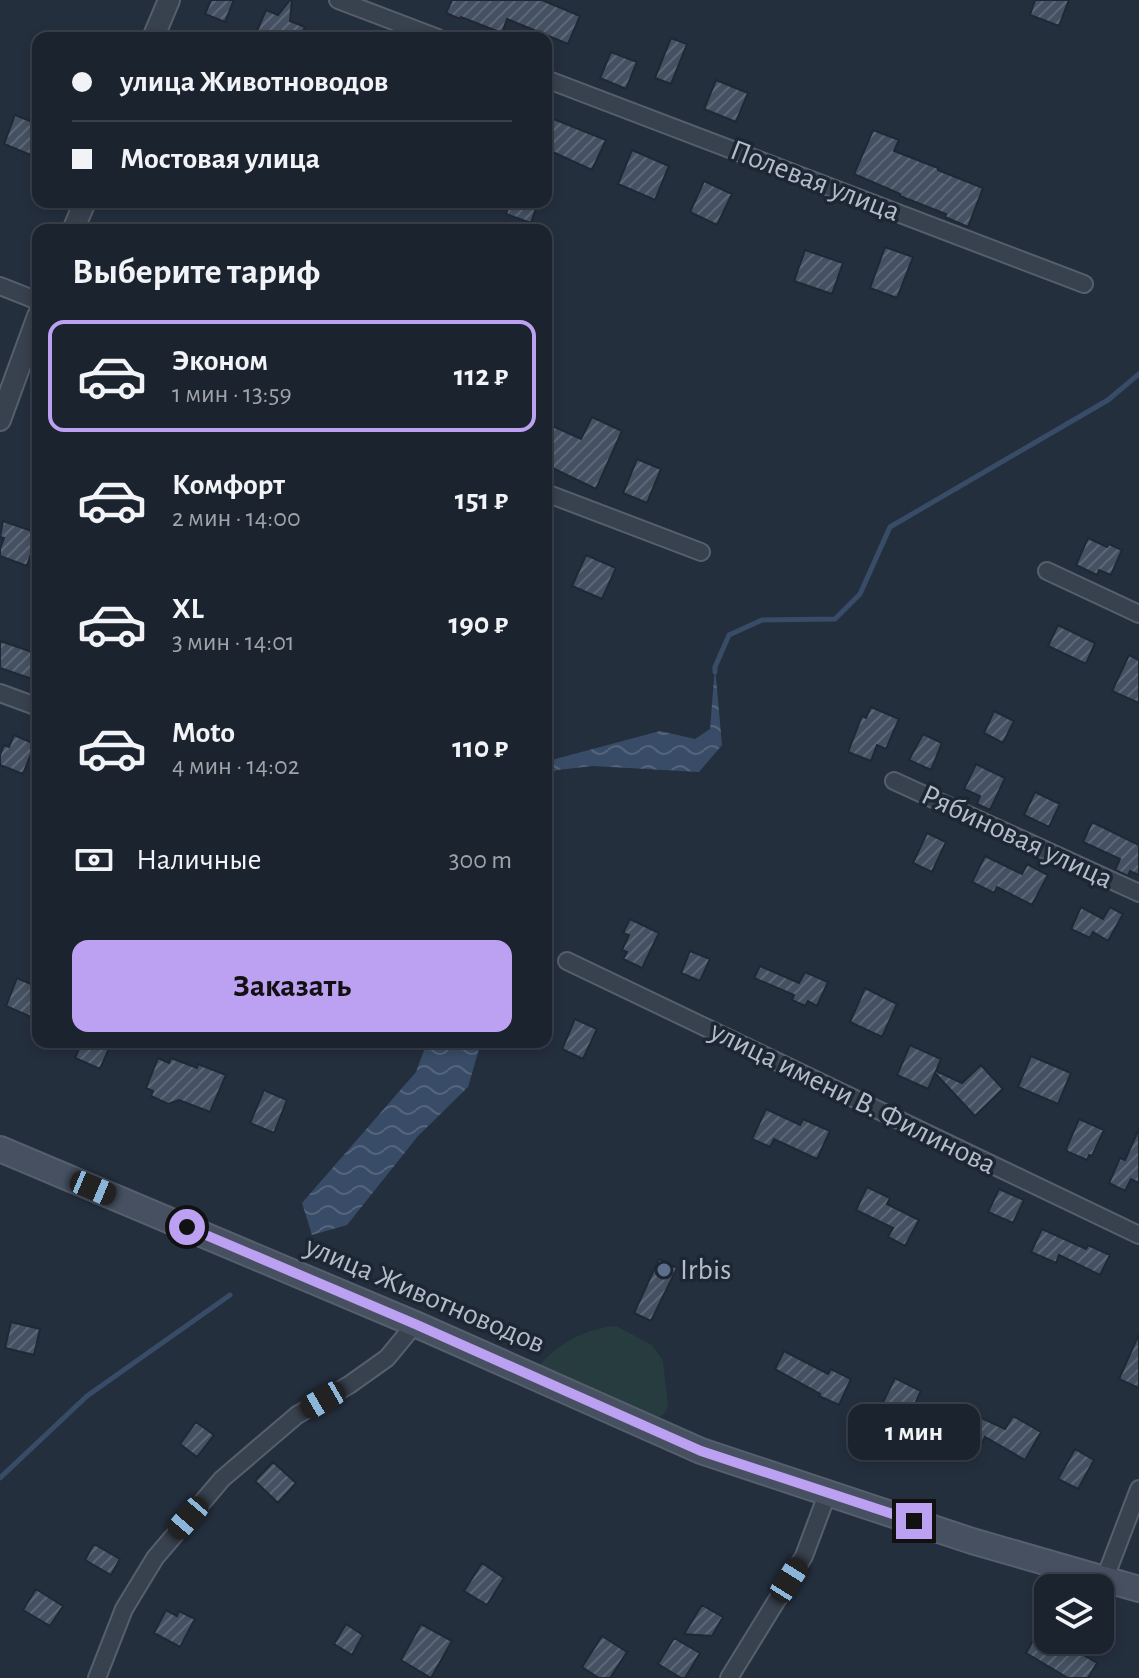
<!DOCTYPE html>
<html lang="ru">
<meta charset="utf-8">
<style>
:root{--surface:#1b232e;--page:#242b36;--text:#f1f3f6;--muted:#a0a4aa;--line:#39404a;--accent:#bca0f2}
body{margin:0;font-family:"Alegreya Sans",sans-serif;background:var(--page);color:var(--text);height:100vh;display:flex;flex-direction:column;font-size:30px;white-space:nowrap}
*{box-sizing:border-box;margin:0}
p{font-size:26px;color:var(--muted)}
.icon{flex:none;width:44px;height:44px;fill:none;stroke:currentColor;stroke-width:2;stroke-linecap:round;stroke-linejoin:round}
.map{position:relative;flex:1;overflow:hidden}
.drawer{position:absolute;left:32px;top:224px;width:520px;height:824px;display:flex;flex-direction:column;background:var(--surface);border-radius:16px;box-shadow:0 4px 12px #0003,0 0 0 2px var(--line)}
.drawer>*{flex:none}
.guide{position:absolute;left:32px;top:32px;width:520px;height:176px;border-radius:16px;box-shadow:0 4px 12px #0003,0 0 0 2px var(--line);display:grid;align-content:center;height:176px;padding:0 40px;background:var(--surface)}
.buttons{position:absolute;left:1034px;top:1574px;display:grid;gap:16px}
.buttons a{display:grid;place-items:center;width:80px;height:80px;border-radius:16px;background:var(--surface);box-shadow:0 4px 12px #0003,0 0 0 2px var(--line);font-size:40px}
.end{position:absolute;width:36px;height:36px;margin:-18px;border:10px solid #bca0f2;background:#111;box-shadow:0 0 0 4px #111}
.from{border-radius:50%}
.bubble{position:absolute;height:56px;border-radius:16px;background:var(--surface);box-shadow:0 4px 12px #0003,0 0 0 2px var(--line);font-size:26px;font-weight:600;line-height:56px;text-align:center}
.car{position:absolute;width:24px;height:48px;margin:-24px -12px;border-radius:10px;box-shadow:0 0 6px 2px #0007;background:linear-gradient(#222 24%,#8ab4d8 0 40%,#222 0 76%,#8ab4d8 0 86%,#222 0)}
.guide b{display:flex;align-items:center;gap:28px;height:76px;font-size:30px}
.guide b+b{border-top:2px solid var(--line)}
.guide i{width:20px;height:20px;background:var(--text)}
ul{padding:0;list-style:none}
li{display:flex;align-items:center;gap:24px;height:112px;margin:0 16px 12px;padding:0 24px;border:4px solid transparent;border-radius:16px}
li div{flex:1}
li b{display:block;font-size:30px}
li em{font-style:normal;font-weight:600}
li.on{border-color:var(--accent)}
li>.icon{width:72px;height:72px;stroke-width:1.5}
h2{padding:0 40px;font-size:36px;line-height:96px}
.pay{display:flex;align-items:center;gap:20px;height:88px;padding:0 40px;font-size:30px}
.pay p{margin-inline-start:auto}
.action{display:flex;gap:16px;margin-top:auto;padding:16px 40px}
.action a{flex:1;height:92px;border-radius:16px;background:var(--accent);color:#111;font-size:32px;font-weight:600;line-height:92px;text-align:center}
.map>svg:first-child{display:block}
.grass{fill:#263c3f}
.water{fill:url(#water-waves)}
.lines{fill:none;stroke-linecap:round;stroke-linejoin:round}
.stream{stroke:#394c67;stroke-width:5}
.building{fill:url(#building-hatch);stroke:#1f2835;stroke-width:2}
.minor-casing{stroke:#565f6c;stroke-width:20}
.tertiary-casing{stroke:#565f6c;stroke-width:24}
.secondary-casing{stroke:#565f6c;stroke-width:28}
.minor{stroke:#38414e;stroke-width:16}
.tertiary{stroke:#38414e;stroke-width:20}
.secondary{stroke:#465061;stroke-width:24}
.route{stroke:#bca0f2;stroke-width:10}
.service-dot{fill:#5c6f8a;stroke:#1d2633;stroke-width:3}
.labels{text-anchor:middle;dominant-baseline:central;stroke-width:7;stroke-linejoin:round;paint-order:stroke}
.street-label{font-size:30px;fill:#b4bcc9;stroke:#1d2633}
.poi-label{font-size:30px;fill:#b4bcc9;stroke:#1d2633;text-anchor:start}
</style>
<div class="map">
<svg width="1139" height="1678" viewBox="0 0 1139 1678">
<defs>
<pattern id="water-waves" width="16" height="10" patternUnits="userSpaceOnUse" patternTransform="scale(2)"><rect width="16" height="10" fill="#394c67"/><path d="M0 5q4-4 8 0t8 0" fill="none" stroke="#53647b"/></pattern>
<pattern id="building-hatch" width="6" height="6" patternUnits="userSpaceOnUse" patternTransform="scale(2)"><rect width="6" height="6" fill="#455162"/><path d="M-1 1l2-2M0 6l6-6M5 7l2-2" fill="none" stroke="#5d6877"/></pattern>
</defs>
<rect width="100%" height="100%" fill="#242f3e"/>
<path class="grass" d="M616,1326l36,19 11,16 5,46 -5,8 -11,4 -115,-50c17,-24 49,-41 79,-43z"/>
<path class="water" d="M715,667l7,78 -23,27 -106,-6 -36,4 -11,6v-14l2,-1 112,-30 35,8 15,-10z
M427,1042h54l-13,45 -50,49 -71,89 -35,10 -10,-32 114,-131z"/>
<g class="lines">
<path class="stream" d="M715,672v-5l14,-32 33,-15 73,-1 25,-25 30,-67 218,-127 31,-26
M0,1478l87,-82 143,-101"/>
</g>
<path class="building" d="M211,0h23l-9,22 -20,-8z
M290,0h2l-2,21 15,6 -5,11h-46l12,-28 12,5z
M452,0h90l38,16 -12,28 -61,-25 -5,14 -41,-16 -1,2 -14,-6z
M1035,0h34l-10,26 -29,-11z
M671,38l16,6 -16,40 -16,-6z
M611,52l26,10 -11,27 -26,-11z
M716,80l32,13 -12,29 -32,-13z
M15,115l23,9v34l-34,-14z
M546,116l60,24 -14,30 -46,-21z
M873,130l26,10 -5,11 44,17v2l45,18 -15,39 -23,-10 1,-3 -46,-18v-2l-46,-20z
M632,150l37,16 -14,34 -37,-16z
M704,181l28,13 -15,31 -27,-13z
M510,202h28l-7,21 -25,-9z
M885,247l28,10 -16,41 -27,-10z
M805,250l38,13 -11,31 -38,-13z
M592,417l30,14 -26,58 -50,-24v-42l35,16z
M637,459l24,10 -14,34 -24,-10z
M3,521l35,12 -11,33 -27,-10v-7l4,-11 -4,-1z
M1088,538l19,9 2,-3 13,6 -11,25 -12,-5 -2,5 -21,-10z
M586,555l30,13 -14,31 -30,-13z
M1058,625l37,18 -9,21 -38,-18z
M0,641l38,13v27l-38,-13z
M1129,655l10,5v43l-27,-12z
M871,707l28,12 -13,30 -9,-4 -6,16 -23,-9 14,-36 4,2z
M994,711l20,10 -11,22 -19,-10z
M923,734l19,9 -11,27 -22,-10z
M14,735l21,9 -12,30 -23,-9v-10l4,-10 5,2z
M976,764l29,14 -15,32 -13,-6 3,-8 -16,-7z
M1035,792l25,12 -11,23 -25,-12z
M1092,822l47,23v30l-9,-4 -2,5 -13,-6 5,-11 -37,-17z
M927,833l19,9 -14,30 -19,-9z
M985,856l37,18 5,-10 21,11 -16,30 -35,-18 -3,6 -22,-11z
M1081,907l22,12 7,-12 13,7 -15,27 -15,-9 -3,6 -19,-9z
M630,919l29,14 -17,35 -19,-9 4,-7 -5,-2 7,-15 -6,-2z
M690,951l20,8 -10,22 -19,-8z
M760,966l39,17 6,-11 23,10 -11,24 -9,-5 -3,5 -13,-6 2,-5 -40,-17z
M17,978l21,9v14l-7,16 -25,-11z
M865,988l32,16 -15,33 -32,-15z
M575,1019l22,10 -14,30 -21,-10z
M82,1042h30l-12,27 -25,-11z
M910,1045l31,14 -5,12 26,12 19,-18 22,24 -28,27 -40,-43 -7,16 -31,-14z
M1031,1056l40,17 -13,31 -40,-17z
M158,1058l11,5 2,-5 26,10 1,-4 28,11 -16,37 -31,-12 -11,4 -17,-8 2,-5 -7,-3z
M264,1090l23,10 -13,33 -24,-10z
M766,1109l34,16 3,-6 27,12 -13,28 -43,-20 -4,8 -18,-8z
M1079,1119l25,11 -12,26 -3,-1 -2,5 -19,-8 -2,-3z
M1139,1129v54l-8,-4 -6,12 -16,-8 11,-25 5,2z
M867,1187l23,11 -3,6 32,16 -14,26 -17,-9 5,-9 -37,-18z
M999,1189l25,11 -11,23 -25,-11z
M1042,1229l44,20 2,-4 22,10 -10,20 -41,-20 -3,8 -25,-11z
M659,1259l18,9 -26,53 -17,-8z
M11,1322l29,7 -6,26 -29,-7z
M1139,1334v54l-20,-9z
M784,1351l44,23 3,-5 20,10 -12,26 -20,-9 1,-2 -45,-25z
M895,1378l26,13 -15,32 -27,-13z
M971,1413l34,16 8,-13 28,16 -16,28 -40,-23 -6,13 -21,-10z
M196,1422l18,13 -17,22 -17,-13z
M1075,1449l19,11 -16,29 -20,-10z
M273,1462l23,21 -18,20 -23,-22z
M94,1544l26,15 -9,16 -26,-15z
M482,1563l22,15 -17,27 -23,-14z
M36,1589l27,17 -13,20 -27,-16z
M702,1605l21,12 -11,19 -28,-2z
M166,1610l11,6 2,-5 16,8 -15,28 -26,-14z
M1048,1615v25h10l39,23 -9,15h-20l-42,-25z
M346,1624l17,11 -11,20 -18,-11z
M421,1624l31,17 -21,37 -30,-18z
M602,1636l25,16 -17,26h-11l-17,-11z
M674,1638l26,15 -15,25h-4l-23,-14z"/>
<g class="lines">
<defs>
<path id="minor" d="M338,0l100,38
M546,79l538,205
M0,286l38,15
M546,493l155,59
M1047,571l92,43
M0,693l38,14
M894,781l245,112
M567,961l572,274
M1105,1578l34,-89
M97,1678l27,-69 31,-51 67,-79 75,-64 52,-30 38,-27 28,-34
M729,1678l75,-122 24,-64"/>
<path id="tertiary" d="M153,38l16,-38
M73,230l12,-28
M0,420l38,-104"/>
<path id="secondary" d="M0,1149l415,175 286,127 271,90 167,48"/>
</defs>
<use href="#minor" class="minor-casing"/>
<use href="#tertiary" class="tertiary-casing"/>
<use href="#secondary" class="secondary-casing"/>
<use href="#minor" class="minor"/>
<use href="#tertiary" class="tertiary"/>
<use href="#secondary" class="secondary"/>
</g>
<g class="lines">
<path class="route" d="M187,1227l228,97 286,127 213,70"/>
</g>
<circle class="service-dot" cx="664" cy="1270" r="8"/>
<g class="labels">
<g class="street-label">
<text transform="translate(815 181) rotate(21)">Полевая улица</text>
<text transform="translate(1017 837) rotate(25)">Рябиновая улица</text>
<text transform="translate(853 1098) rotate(26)">улица имени В. Филинова</text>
<text transform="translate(425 1295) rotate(23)">улица Животноводов</text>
</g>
<g class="poi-label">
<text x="680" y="1270">Irbis</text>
</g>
</g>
</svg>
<div class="buttons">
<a><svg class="icon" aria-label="layers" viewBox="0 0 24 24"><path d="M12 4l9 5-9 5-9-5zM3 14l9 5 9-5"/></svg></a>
</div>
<i class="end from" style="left:187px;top:1227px"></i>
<i class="end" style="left:914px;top:1521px"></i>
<div class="bubble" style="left:848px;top:1404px;width:132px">1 мин</div>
<i class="car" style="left:93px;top:1188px;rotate:113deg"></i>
<i class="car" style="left:323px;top:1400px;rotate:240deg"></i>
<i class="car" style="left:188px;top:1518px;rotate:221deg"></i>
<i class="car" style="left:789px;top:1580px;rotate:32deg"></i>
<div class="guide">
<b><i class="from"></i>улица Животноводов</b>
<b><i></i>Мостовая улица</b>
</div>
<section class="drawer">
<h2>Выберите тариф</h2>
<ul>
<li class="on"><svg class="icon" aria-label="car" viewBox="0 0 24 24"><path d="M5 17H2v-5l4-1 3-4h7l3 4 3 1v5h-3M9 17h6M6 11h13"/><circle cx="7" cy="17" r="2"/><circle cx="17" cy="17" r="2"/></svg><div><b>Эконом</b><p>1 мин · 13:59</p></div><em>112 ₽</em></li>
<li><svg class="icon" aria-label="car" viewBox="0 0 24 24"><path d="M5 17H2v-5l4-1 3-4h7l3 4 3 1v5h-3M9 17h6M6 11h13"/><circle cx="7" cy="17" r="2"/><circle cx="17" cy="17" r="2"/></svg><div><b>Комфорт</b><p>2 мин · 14:00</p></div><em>151 ₽</em></li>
<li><svg class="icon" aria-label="car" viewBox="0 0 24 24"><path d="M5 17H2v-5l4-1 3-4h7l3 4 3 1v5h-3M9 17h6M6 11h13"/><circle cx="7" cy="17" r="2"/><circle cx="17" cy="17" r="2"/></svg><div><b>XL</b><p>3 мин · 14:01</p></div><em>190 ₽</em></li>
<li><svg class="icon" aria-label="car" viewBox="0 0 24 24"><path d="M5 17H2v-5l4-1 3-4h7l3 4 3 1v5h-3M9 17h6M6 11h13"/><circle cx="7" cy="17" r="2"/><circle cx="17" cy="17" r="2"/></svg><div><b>Moto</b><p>4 мин · 14:02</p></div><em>110 ₽</em></li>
</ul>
<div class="pay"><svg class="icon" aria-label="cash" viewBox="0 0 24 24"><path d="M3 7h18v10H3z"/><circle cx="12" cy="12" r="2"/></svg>Наличные<p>300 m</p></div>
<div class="action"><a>Заказать</a></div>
</section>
</div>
